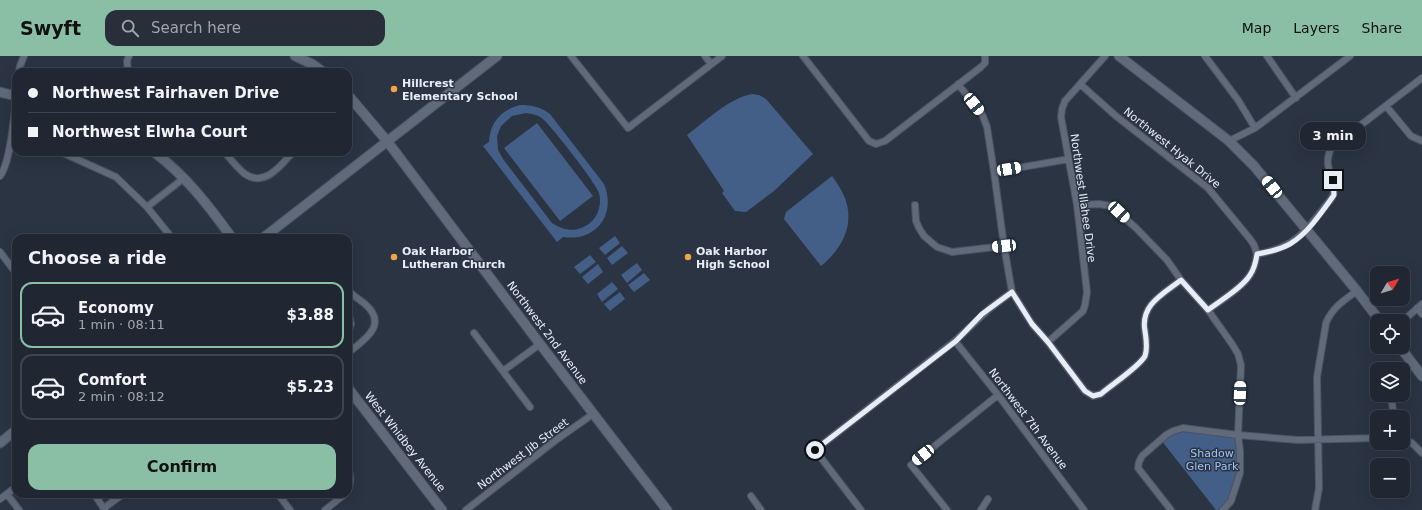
<!DOCTYPE html>
<meta charset="utf-8">
<style>
:root{--surface:#202732;--page:#282f3a;--text:#f1f3f6;--muted:#a2a5ac;--line:#3d444d;--accent:#8abfa5}
body{margin:0;font-family:"DejaVu Sans",sans-serif;background:var(--page);color:var(--text);height:100vh;display:flex;flex-direction:column;font-size:15px;white-space:nowrap}
*{box-sizing:border-box;margin:0}
p{font-size:13px;color:var(--muted)}
.icon{flex:none;width:22px;height:22px;fill:none;stroke:currentColor;stroke-width:2;stroke-linecap:round;stroke-linejoin:round}
.map{position:relative;flex:1;overflow:hidden}
.side{position:absolute;left:12px;top:178px;width:340px;height:264px;display:flex;flex-direction:column;background:var(--surface);border-radius:12px;box-shadow:0 4px 16px #0002,0 0 0 1px var(--line)}
.side>*{flex:none}
.banner{position:absolute;left:12px;top:12px;width:340px;height:88px;border-radius:12px;box-shadow:0 4px 16px #0002,0 0 0 1px var(--line);display:grid;align-content:center;height:88px;padding:0 16px;background:var(--surface)}
.needle{width:26px;rotate:52deg}
.controls{position:absolute;left:1370px;top:210px;display:grid;gap:8px}
.controls a{display:grid;place-items:center;width:40px;height:40px;border-radius:8px;background:var(--surface);box-shadow:0 4px 16px #0002,0 0 0 1px var(--line);font-size:20px}
.end{position:absolute;width:18px;height:18px;margin:-9px;border:5px solid #e8eef8;background:#111;box-shadow:0 0 0 2px #111}
.from{border-radius:50%}
.bubble{position:absolute;height:28px;border-radius:12px;background:var(--surface);box-shadow:0 4px 16px #0002,0 0 0 1px var(--line);font-size:13px;font-weight:600;line-height:28px;text-align:center}
.car{position:absolute;width:12px;height:24px;margin:-12px -6px;border-radius:5px;box-shadow:0 0 3px 1px #0007;background:linear-gradient(#fff 24%,#345 0 40%,#fff 0 76%,#345 0 86%,#fff 0)}
.banner b{display:flex;align-items:center;gap:14px;height:38px;font-size:15px}
.banner b+b{border-top:1px solid var(--line)}
.banner i{width:10px;height:10px;background:var(--text)}
ul{padding:0;list-style:none}
li{display:flex;align-items:center;gap:12px;height:66px;margin:0 8px 6px;padding:0 8px;border:2px solid var(--line);border-radius:12px}
li div{flex:1}
li b{display:block;font-size:15px}
li em{font-style:normal;font-weight:600}
li.current{border-color:var(--accent)}
li>.icon{width:36px;height:36px;stroke-width:1.5}
h2{padding:0 16px;font-size:18px;line-height:48px}
.action{display:flex;gap:8px;margin-top:auto;padding:8px 16px}
.action a{flex:1;height:46px;border-radius:12px;background:var(--accent);color:#111;font-size:16px;font-weight:600;line-height:46px;text-align:center}
header{display:flex;align-items:center;gap:24px;box-sizing:border-box;height:56px;padding:0 20px;background:var(--accent);color:#111}
header strong{font-size:19px}
nav{display:flex;gap:22px;margin-inline-start:auto;font-size:14px}
.search{width:280px;height:36px;background:var(--page);display:flex;align-items:center;gap:10px;box-sizing:border-box;padding:0 14px;border-radius:12px;color:var(--muted);font-size:15px}
.map>svg:first-child{display:block}
.green{fill:#435e87;fill-rule:evenodd}
.lines{fill:none;stroke-linecap:round;stroke-linejoin:round}
.street-casing{stroke:#4a535f;stroke-width:8}
.secondary-casing{stroke:#4a535f;stroke-width:11}
.street{stroke:#606a7b;stroke-width:6}
.secondary{stroke:#606a7b;stroke-width:9}
.route{stroke:#e8eef8;stroke-width:5}
.poi-dot{fill:#f3a443;stroke:#2b3443;stroke-width:1.5}
.labels{text-anchor:middle;dominant-baseline:central;stroke-width:3;stroke-linejoin:round;paint-order:stroke}
.poi-label{font-size:11px;font-weight:bold;fill:#e8eef8;stroke:#2b3443;text-anchor:start}
.street-label{font-size:11px;fill:#e8eef8;stroke:#2b3443}
.park-label{font-size:11px;fill:#a2c3f6;stroke:#2b3443}
</style>
<header>
<strong>Swyft</strong>
<div class="search"><svg class="icon" aria-label="search" viewBox="0 0 24 24"><circle cx="10" cy="10" r="6"/><path d="M15 15l6 6"/></svg>Search here</div>
<nav><a>Map</a><a>Layers</a><a>Share</a></nav>
</header>
<div class="map">
<svg width="1422" height="454" viewBox="0 0 1422 454">
<rect width="100%" height="100%" fill="#2b3443"/>
<path class="green" d="M752,38l7,1 7,4 47,55 -39,37 -28,21 -11,-1 -13,-18 2,-2 -37,-56c19,-14 42,-37 65,-41z
M520,49c12,0 21,2 30,9l54,70c13,31 -9,58 -41,53l-6,5 -74,-96 6,-4c1,-20 12,-32 31,-37zM526,57c7,1 12,2 17,6 9,8 53,64 56,74 4,15 -4,31 -18,35 -10,4 -20,1 -29,-5l-49,-64 -5,-9 -1,-14 4,-10 11,-10z
M537,67l56,73 -33,25 -56,-73z
M832,120c5,7 10,14 13,22 10,27 -3,51 -24,68l-37,-47 2,-7z
M615,180l5,7 -15,12 -6,-7z
M622,190l6,7 -16,12 -5,-7z
M590,199l6,7 -16,12 -6,-7z
M637,207l5,7 -15,13 -6,-8z
M598,208l5,8 -15,12 -6,-7z
M644,217l6,7 -16,12 -6,-7z
M612,226l6,7 -16,13 -5,-8z
M620,236l5,7 -15,12 -6,-7z
M1183,372l55,7 2,16 -4,36 -13,23h-7l-55,-70z"/>
<g class="lines">
<defs>
<path id="street" d="M571,0l57,72 94,-72
M705,0l6,8
M803,0l66,85 7,3 9,-3 96,-74 4,-4v-7
M1205,0l33,44 17,28
M1267,0l29,42
M19,16l1,-6 4,-10
M128,16l-1,-11 2,-5
M958,28l24,30 5,13 7,45 10,74 8,46 20,32 16,18 37,49 8,5 8,-2c10,-9 38,-27 44,-38 3,-8 1,-17 0,-25 -5,-26 18,-37 36,-51
M1080,28l36,32 92,72 42,51 4,6 3,9
M1386,50l25,30 11,5
M1229,85l26,-13 95,-72
M61,96l55,25 31,30 25,31
M224,96c7,7 13,16 21,22 20,14 37,-10 48,-22
M994,116l75,-13
M0,120c10,-12 14,-58 16,-75
M915,149l1,16 3,7 5,8 13,11 15,5 52,-6
M1077,149l22,-1 12,2 25,22 31,32 14,20 27,30 24,34 6,10 3,11 -3,70 2,16v22l-9,28 -8,9
M147,151l37,-29
M0,196l16,21
M348,234c5,6 11,9 17,14 24,21 -1,36 -17,49
M1417,252l5,6
M1208,254c12,-9 35,-23 42,-35 5,-7 6,-14 7,-21 40,-6 50,-25 74,-55 8,-11 -2,-23 -3,-35 -1,-6 1,-11 3,-16l91,-70
M348,255l3,13 -3,8
M1403,265l19,-17
M474,277l56,74
M955,285l43,54 86,115
M1048,286l35,-31 2,-6 2,-13 -10,-87 -16,-88 1,-8 3,-8 40,-45
M503,315l37,-27
M1387,339l5,8 2,14
M1403,383l9,4 10,10
M348,413c3,8 3,13 0,21
M7,438l12,16
M94,438l11,16
M278,438l12,16
M751,440l10,14
M0,443l16,-12
M104,452l19,-14
M325,454l20,-16
M466,454l90,-70 37,-26
M861,454l-46,-60 140,-109 34,-32 23,-17
M947,454l-36,-45 87,-70
M981,454l7,-11
M1171,454l-33,-42 1,-6 3,-6 24,-21 7,-4 10,-3 55,7 60,5 79,-2
M1315,454l4,-22 -2,-111 9,-54c6,-15 18,-23 31,-32"/>
<path id="secondary" d="M295,0l17,8 11,8
M1119,0l110,85 25,25 103,125 23,30
M0,36l16,4
M348,39l39,46 153,203 127,166
M154,96c32,24 55,54 78,86
M263,182l234,-182
M1400,291l22,29
M348,332l94,122
M0,387l16,-13"/>
</defs>
<use href="#street" class="street-casing"/>
<use href="#secondary" class="secondary-casing"/>
<use href="#street" class="street"/>
<use href="#secondary" class="secondary"/>
</g>
<g class="lines">
<path class="route" d="M815,394l141,-109 26,-27 30,-22 20,32 16,18 37,49 8,5 8,-2c10,-9 38,-27 44,-38 3,-8 1,-17 0,-25 -5,-26 18,-37 36,-51l27,30c13,-10 34,-22 42,-35 5,-7 6,-14 7,-21 11,-2 23,-4 33,-10 18,-11 32,-32 44,-49l-1,-15"/>
</g>
<g class="poi-dot">
<circle cx="394" cy="33" r="4"/>
<circle cx="394" cy="201" r="4"/>
<circle cx="688" cy="201" r="4"/>
</g>
<g class="labels">
<g class="poi-label">
<text x="402" y="27">Hillcrest<tspan x="402" dy="13">Elementary School</tspan></text>
<text x="402" y="195">Oak Harbor<tspan x="402" dy="13">Lutheran Church</tspan></text>
<text x="696" y="195">Oak Harbor<tspan x="696" dy="13">High School</tspan></text>
</g>
<g class="street-label">
<text transform="translate(1172 92) rotate(39)">Northwest Hyak Drive</text>
<text transform="translate(1083 142) rotate(82)">Northwest Illahee Drive</text>
<text transform="translate(547 277) rotate(53)">Northwest 2nd Avenue</text>
<text transform="translate(1028 363) rotate(53)">Northwest 7th Avenue</text>
<text transform="translate(405 386) rotate(52)">West Whidbey Avenue</text>
<text transform="translate(523 398) rotate(-37)">Northwest Jib Street</text>
</g>
<g class="park-label">
<text x="1212" y="397">Shadow<tspan x="1212" dy="13">Glen Park</tspan></text>
</g>
</g>
</svg>
<div class="controls">
<a><svg class="needle" viewBox="-14 -14 28 28"><path d="M0-13l5 13h-10z" fill="#e53935"/><path d="M0 13l5-13h-10z" fill="#a2a5ac"/></svg></a>
<a><svg class="icon" aria-label="locate" viewBox="0 0 24 24"><circle cx="12" cy="12" r="6"/><path d="M12 2v4M12 18v4M2 12h4M18 12h4"/></svg></a>
<a><svg class="icon" aria-label="layers" viewBox="0 0 24 24"><path d="M12 4l9 5-9 5-9-5zM3 14l9 5 9-5"/></svg></a>
<a>+</a>
<a>−</a>
</div>
<i class="end from" style="left:815px;top:394px"></i>
<i class="end" style="left:1333px;top:124px"></i>
<div class="bubble" style="left:1300px;top:66px;width:66px">3 min</div>
<i class="car" style="left:974px;top:48px;rotate:141deg"></i>
<i class="car" style="left:1009px;top:113px;rotate:80deg"></i>
<i class="car" style="left:1272px;top:131px;rotate:321deg"></i>
<i class="car" style="left:1119px;top:156px;rotate:133deg"></i>
<i class="car" style="left:1004px;top:190px;rotate:264deg"></i>
<i class="car" style="left:1240px;top:337px;rotate:2deg"></i>
<i class="car" style="left:923px;top:399px;rotate:231deg"></i>
<div class="banner">
<b><i class="from"></i>Northwest Fairhaven Drive</b>
<b><i></i>Northwest Elwha Court</b>
</div>
<section class="side">
<h2>Choose a ride</h2>
<ul>
<li class="current"><svg class="icon" aria-label="car" viewBox="0 0 24 24"><path d="M5 17H2v-5l4-1 3-4h7l3 4 3 1v5h-3M9 17h6M6 11h13"/><circle cx="7" cy="17" r="2"/><circle cx="17" cy="17" r="2"/></svg><div><b>Economy</b><p>1 min · 08:11</p></div><em>$3.88</em></li>
<li><svg class="icon" aria-label="car" viewBox="0 0 24 24"><path d="M5 17H2v-5l4-1 3-4h7l3 4 3 1v5h-3M9 17h6M6 11h13"/><circle cx="7" cy="17" r="2"/><circle cx="17" cy="17" r="2"/></svg><div><b>Comfort</b><p>2 min · 08:12</p></div><em>$5.23</em></li>
</ul>
<div class="action"><a>Confirm</a></div>
</section>
</div>
